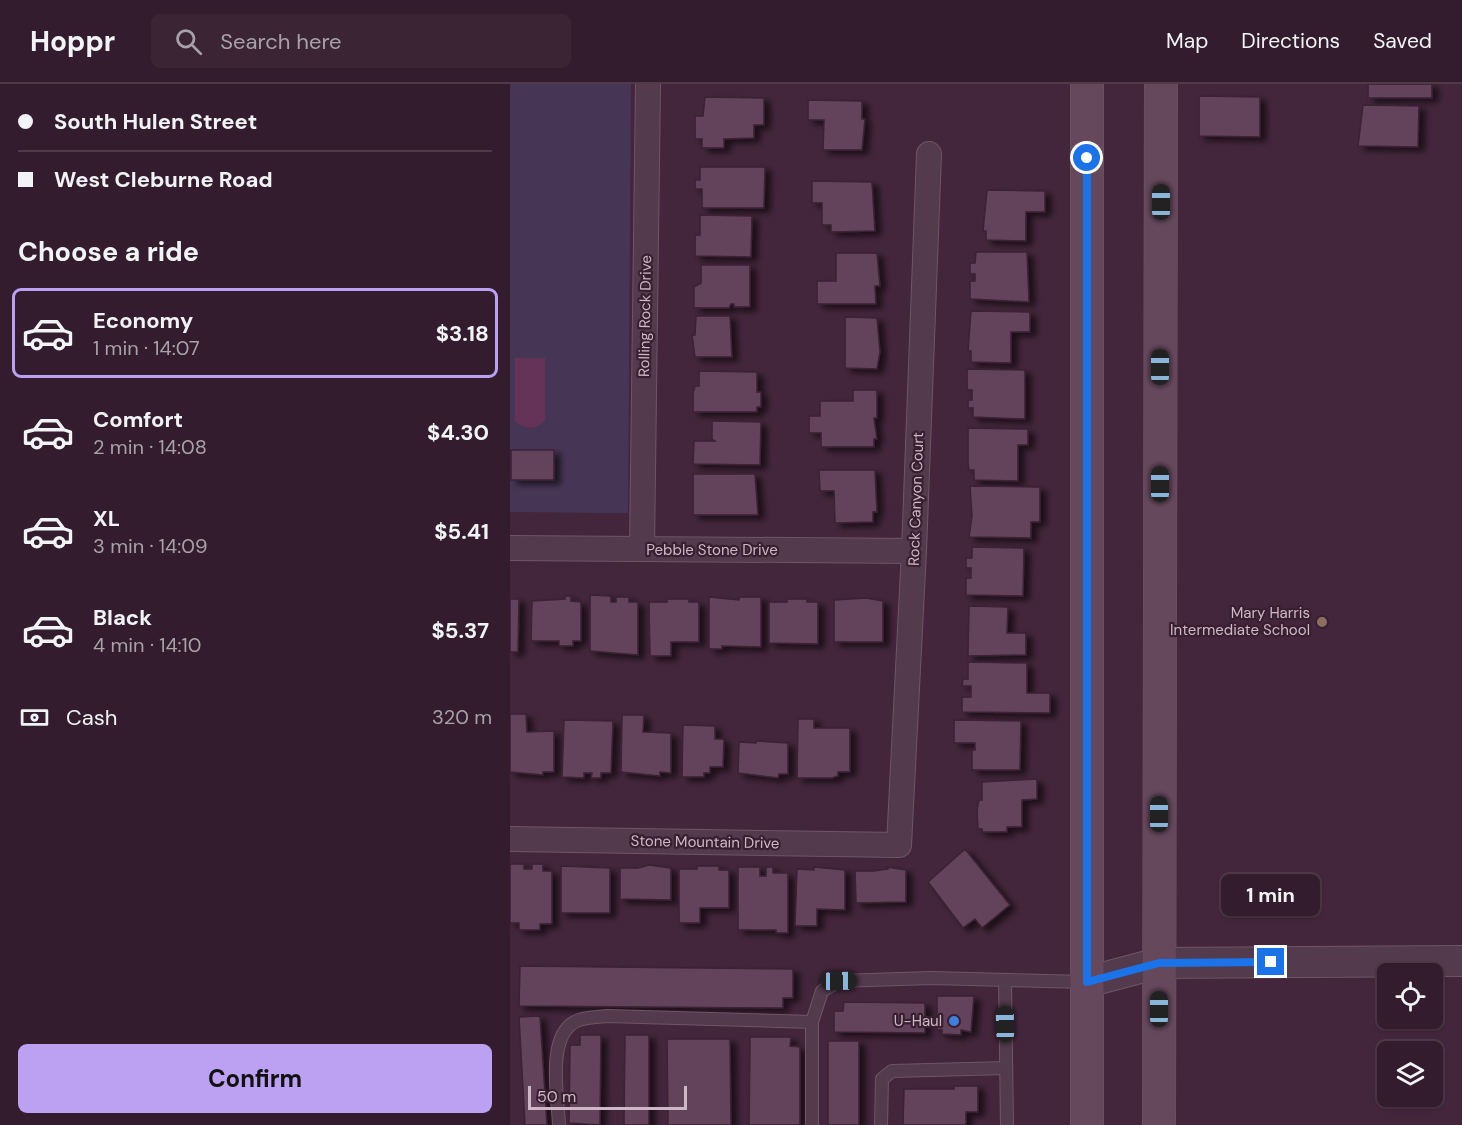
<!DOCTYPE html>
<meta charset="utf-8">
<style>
:root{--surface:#331c2d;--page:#3b2535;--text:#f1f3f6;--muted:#a9a1aa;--line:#4e3a49;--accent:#bca0f2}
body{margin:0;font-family:"DM Sans",sans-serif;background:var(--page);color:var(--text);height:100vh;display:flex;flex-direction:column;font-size:22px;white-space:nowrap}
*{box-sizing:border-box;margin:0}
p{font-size:20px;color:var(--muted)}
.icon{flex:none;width:33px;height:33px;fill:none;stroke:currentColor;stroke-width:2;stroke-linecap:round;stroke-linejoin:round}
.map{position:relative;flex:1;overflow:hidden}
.side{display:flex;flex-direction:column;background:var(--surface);width:510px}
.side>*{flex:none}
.guide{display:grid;align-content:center;height:132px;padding:0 18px;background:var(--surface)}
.fabs{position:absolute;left:867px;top:879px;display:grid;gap:12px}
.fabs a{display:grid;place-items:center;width:66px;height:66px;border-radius:9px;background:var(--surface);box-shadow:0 2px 4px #0004,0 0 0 2px var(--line);font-size:30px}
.scale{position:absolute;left:18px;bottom:15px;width:159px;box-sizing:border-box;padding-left:6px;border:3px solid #cdb8c6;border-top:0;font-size:16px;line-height:21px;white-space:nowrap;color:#cdb8c6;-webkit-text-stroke:4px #391f32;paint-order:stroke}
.end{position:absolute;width:27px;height:27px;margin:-14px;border:8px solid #1a73e8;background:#fff;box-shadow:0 0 0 3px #fff}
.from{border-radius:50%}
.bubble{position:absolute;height:42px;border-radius:9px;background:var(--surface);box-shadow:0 2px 4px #0004,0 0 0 2px var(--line);font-size:20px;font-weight:700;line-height:42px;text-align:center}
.car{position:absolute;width:18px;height:36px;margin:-18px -9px;border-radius:8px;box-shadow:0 0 4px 2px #0007;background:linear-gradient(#222 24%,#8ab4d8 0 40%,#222 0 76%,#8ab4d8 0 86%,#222 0)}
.guide b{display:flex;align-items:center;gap:21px;height:57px;font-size:22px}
.guide b+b{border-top:2px solid var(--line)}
.guide i{width:15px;height:15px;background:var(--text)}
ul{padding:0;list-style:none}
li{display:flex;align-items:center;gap:18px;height:90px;margin:0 12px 9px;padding:0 6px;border:3px solid transparent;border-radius:9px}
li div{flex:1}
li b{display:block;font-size:22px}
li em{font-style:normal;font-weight:700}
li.current{border-color:var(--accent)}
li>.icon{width:54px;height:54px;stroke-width:1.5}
h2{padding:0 18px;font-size:27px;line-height:72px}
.pay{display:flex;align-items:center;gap:15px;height:66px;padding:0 18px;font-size:22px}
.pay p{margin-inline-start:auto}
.primary-button{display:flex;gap:12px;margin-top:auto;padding:12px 18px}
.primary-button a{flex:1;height:69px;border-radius:9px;background:var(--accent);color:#111;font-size:24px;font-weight:700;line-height:69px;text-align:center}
header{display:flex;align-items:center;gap:36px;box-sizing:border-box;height:84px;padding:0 30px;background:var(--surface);border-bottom:2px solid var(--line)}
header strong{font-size:28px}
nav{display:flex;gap:33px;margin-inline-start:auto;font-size:21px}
.search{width:420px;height:54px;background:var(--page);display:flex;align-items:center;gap:15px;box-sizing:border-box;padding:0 21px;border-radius:9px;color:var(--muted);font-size:22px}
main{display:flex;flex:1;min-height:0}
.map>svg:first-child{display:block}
.green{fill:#473555}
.water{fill:#653358}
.building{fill:#64425b;stroke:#3b2134;stroke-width:1.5;filter:url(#shadow)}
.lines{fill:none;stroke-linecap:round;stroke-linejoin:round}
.service-casing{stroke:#6e5667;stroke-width:14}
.minor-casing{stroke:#6e5667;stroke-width:26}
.tertiary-casing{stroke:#6e5667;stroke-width:32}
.secondary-casing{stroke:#6e5667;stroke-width:34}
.service{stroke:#533a4c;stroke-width:12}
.minor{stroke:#533a4c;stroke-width:24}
.tertiary{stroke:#533a4c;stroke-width:30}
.secondary{stroke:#66485d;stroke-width:33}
.route{stroke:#1a73e8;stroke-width:8}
.education-dot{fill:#8d6e63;stroke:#391f32;stroke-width:2}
.shop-dot{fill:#3f7fe0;stroke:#391f32;stroke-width:2}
.labels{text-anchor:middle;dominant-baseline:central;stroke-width:4.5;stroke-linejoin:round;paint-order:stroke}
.street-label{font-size:15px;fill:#cdb8c6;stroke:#391f32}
.poi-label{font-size:15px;fill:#cdb8c6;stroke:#391f32;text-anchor:end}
</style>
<header>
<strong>Hoppr</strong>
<div class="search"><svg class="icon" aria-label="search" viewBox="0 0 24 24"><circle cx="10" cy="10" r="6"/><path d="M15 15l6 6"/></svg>Search here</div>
<nav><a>Map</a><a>Directions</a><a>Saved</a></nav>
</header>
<main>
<section class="side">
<div class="guide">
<b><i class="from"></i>South Hulen Street</b>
<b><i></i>West Cleburne Road</b>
</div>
<h2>Choose a ride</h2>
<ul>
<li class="current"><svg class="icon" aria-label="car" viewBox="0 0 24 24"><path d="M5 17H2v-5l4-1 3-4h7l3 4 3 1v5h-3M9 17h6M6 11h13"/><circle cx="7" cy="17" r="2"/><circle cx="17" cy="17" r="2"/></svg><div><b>Economy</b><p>1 min · 14:07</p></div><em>$3.18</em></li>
<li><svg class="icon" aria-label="car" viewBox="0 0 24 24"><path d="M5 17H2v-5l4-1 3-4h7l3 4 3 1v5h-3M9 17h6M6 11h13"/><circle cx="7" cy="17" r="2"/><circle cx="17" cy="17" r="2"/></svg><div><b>Comfort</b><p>2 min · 14:08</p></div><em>$4.30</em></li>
<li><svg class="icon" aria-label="car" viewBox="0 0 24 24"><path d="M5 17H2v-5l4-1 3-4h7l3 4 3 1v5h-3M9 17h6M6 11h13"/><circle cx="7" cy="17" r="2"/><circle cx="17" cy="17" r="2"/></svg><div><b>XL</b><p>3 min · 14:09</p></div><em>$5.41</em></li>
<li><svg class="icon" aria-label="car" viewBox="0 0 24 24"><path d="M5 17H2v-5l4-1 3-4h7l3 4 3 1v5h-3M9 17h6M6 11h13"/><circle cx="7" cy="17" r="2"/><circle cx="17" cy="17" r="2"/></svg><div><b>Black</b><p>4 min · 14:10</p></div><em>$5.37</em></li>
</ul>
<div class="pay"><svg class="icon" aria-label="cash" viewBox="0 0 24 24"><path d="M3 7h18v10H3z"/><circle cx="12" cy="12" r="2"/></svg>Cash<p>320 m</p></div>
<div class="primary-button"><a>Confirm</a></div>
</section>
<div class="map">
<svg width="952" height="1041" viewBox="0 0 952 1041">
<defs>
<filter id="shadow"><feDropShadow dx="6" dy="4" stdDeviation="3" flood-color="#0009"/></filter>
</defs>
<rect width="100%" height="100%" fill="#44263c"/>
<path class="green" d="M0,0h121l-3,429 -118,-1z"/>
<path class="water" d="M5,274h30v63c-10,9 -20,9 -30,0z"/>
<path class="building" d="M858,0h64v14h-64z
M689,12l61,1v40l-61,-1z
M195,13l59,1v27h-10v13l-30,1v9h-22v-9h-7v-23h8z
M298,16l54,1v18h3l-3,31h-39l1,-30h-16z
M853,21l56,1 -1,41 -60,-1z
M190,83h65l-1,41h-62v-19h-7v-9h5z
M302,97l60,1 3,49 -44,1v-7h-9v-22h-10z
M477,106l58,1v21h-19v29l-40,-1v-9h-3z
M190,131l52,1 -1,41 -56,-1v-21h5z
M466,168h51l2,50 -59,-3v-18h5v-7h-5v-11h5z
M326,169h41l3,33h-5l1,18h-59v-23h19z
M191,181h49v42h-16v-3h-3l-2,4h-35v-21l7,-4z
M461,227l59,1v20h-19v31l-40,-1v-11h-3z
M186,232h34l2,41h-37l-3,-22h3z
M335,233l32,1 3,34 -3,17 -32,-1z
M457,285l58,1v49l-52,-2v-9h-5v-8h4v-10h-5z
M189,287l58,1v20h4v15h-4v5h-64v-19l2,-7h4z
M343,306h24v28h-3l3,21h-3v8h-53v-14h-12v-17h11v-15h33z
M202,337l49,1 -1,43 -67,-1 1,-23h21l-3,-2z
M458,344l60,1v16h-10v36l-44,-1v-10h-5l-1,-7z
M1,366h43v30h-43z
M309,386h56l2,42h-4v10l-38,1 -1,-32h-14z
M183,390h62l3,41h-65z
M460,402l70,1v35h-9v16l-62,-1 3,-21z
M462,463l52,1 -1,48 -57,-1v-17h5v-10h-5v-10h6z
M80,511l21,1v6h5v-5h13v5h9v53l-48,-4z
M55,512h6v5l10,1v39h-8v5h-14v-5h-28l1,-40 33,-2z
M199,513l30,3v-3h22v50l-39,-1v3h-13z
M356,514l17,3v41h-49v-42z
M0,515h9l-1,53h-8z
M157,515h22v3h10v40h-28v14h-21l-1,-54h18z
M277,515h20v3h11v42l-49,-1v-41h18z
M459,522l39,1 -1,26h19v22l-58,1z
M458,578l59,1v30h23v20l-88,-1v-15h9v-11h-9l1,-7h5z
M0,630h16l1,18 27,-1v41h-11v3l-33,-3z
M112,631h22l-1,17 28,1v40l-11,-1v4l-39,-4z
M288,635h16v9h36v44h-12v4l-6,2h-35z
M54,636l49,1 -2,52h-10v5h-10l1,-5h-8v5l-22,-1z
M444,636l67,1 -1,49h-48v-20h3v-7h-21z
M173,641l32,1v13h9l-1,28h-13v6h-6v4h-22z
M246,657l32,2v31h-9l-1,4 -40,-5 1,-31 17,1z
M527,695v20l-15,1v27h-15v5h-25v-3h-4l-1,-20 2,-9h3v-18z
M455,765l45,56 -28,23 -7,-9 -12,9 -35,-46z
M0,780h14v5h8v-5h11v7h9v53h-12v6h-21v-7h-9z
M139,781l22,3v32l-51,-1v-31h18z
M51,782l49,2v45h-49z
M187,782h22v4h10v38h-29v15h-21v-54h18z
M228,783h22v9h6v-9h7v6h15v60h-12v-3h-38z
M304,783l31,3v40l-28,-1v17h-22l2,-57 17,1z
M377,783l19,3v32l-50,1 -1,-32h19l14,-2z
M10,882l273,3v29h-10v10l-264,-2z
M427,912h37l-3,36 -10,-2v5l-19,-1v-4h-5z
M334,918l81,1v30l-91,-1v-21h9z
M30,932l7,109h-22l-6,-108z
M70,951h21l-1,90 -31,-2 1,-78h10z
M115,951h24v90h-25z
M240,953h41l-1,9 10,1v78h-51z
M157,955h63l1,86h-63z
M318,957h31v84h-31z
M444,1002h24v26h-12v13h-63l1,-36h50z"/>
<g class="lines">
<defs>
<path id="service" d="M495,896l2,145
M49,1041c-1,-28 -14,-93 20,-105 8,-3 19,-3 28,-4l205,6
M302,1041v-103l10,-31 17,-10 92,-3 155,4
M371,1041l1,-46 10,-8 114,-3"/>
<path id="minor" d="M0,464l404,3
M132,465l6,-465
M0,755l389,6 15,-294 15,-397"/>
<path id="tertiary" d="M577,898l72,-19 303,-2"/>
<path id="secondary" d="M577,0v1041
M649,1041l2,-1041"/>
</defs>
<use href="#service" class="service-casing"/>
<use href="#minor" class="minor-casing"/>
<use href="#tertiary" class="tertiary-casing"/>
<use href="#secondary" class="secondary-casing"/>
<use href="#service" class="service"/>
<use href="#minor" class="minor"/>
<use href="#tertiary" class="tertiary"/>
<use href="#secondary" class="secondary"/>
</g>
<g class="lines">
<path class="route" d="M577,74v824l72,-19 112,-1"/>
</g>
<circle class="education-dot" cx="812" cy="538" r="6"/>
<circle class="shop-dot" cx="444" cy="937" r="6"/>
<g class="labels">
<g class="street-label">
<text transform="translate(135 232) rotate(-89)">Rolling Rock Drive</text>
<text transform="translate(406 415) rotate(-88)">Rock Canyon Court</text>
<text x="202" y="466">Pebble Stone Drive</text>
<text transform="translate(195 758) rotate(1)">Stone Mountain Drive</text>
</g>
<g class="poi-label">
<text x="800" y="529">Mary Harris<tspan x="800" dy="17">Intermediate School</tspan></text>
<text x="432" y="937">U-Haul</text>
</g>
</g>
</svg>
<div class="fabs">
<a><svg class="icon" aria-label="locate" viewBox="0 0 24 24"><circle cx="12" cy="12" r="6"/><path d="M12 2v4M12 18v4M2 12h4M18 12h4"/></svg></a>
<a><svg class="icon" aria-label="layers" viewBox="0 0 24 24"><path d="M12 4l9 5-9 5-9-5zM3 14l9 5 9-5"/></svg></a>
</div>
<div class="scale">50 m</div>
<i class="end from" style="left:577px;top:74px"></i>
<i class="end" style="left:761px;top:878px"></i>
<div class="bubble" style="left:711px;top:790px;width:99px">1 min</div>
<i class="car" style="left:651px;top:118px;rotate:0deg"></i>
<i class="car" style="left:650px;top:283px;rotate:0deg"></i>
<i class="car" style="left:650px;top:400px;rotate:0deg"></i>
<i class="car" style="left:649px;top:730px;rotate:0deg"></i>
<i class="car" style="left:329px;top:897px;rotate:89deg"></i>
<i class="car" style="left:649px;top:925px;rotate:0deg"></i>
<i class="car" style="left:495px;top:940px;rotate:359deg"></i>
</div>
</main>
